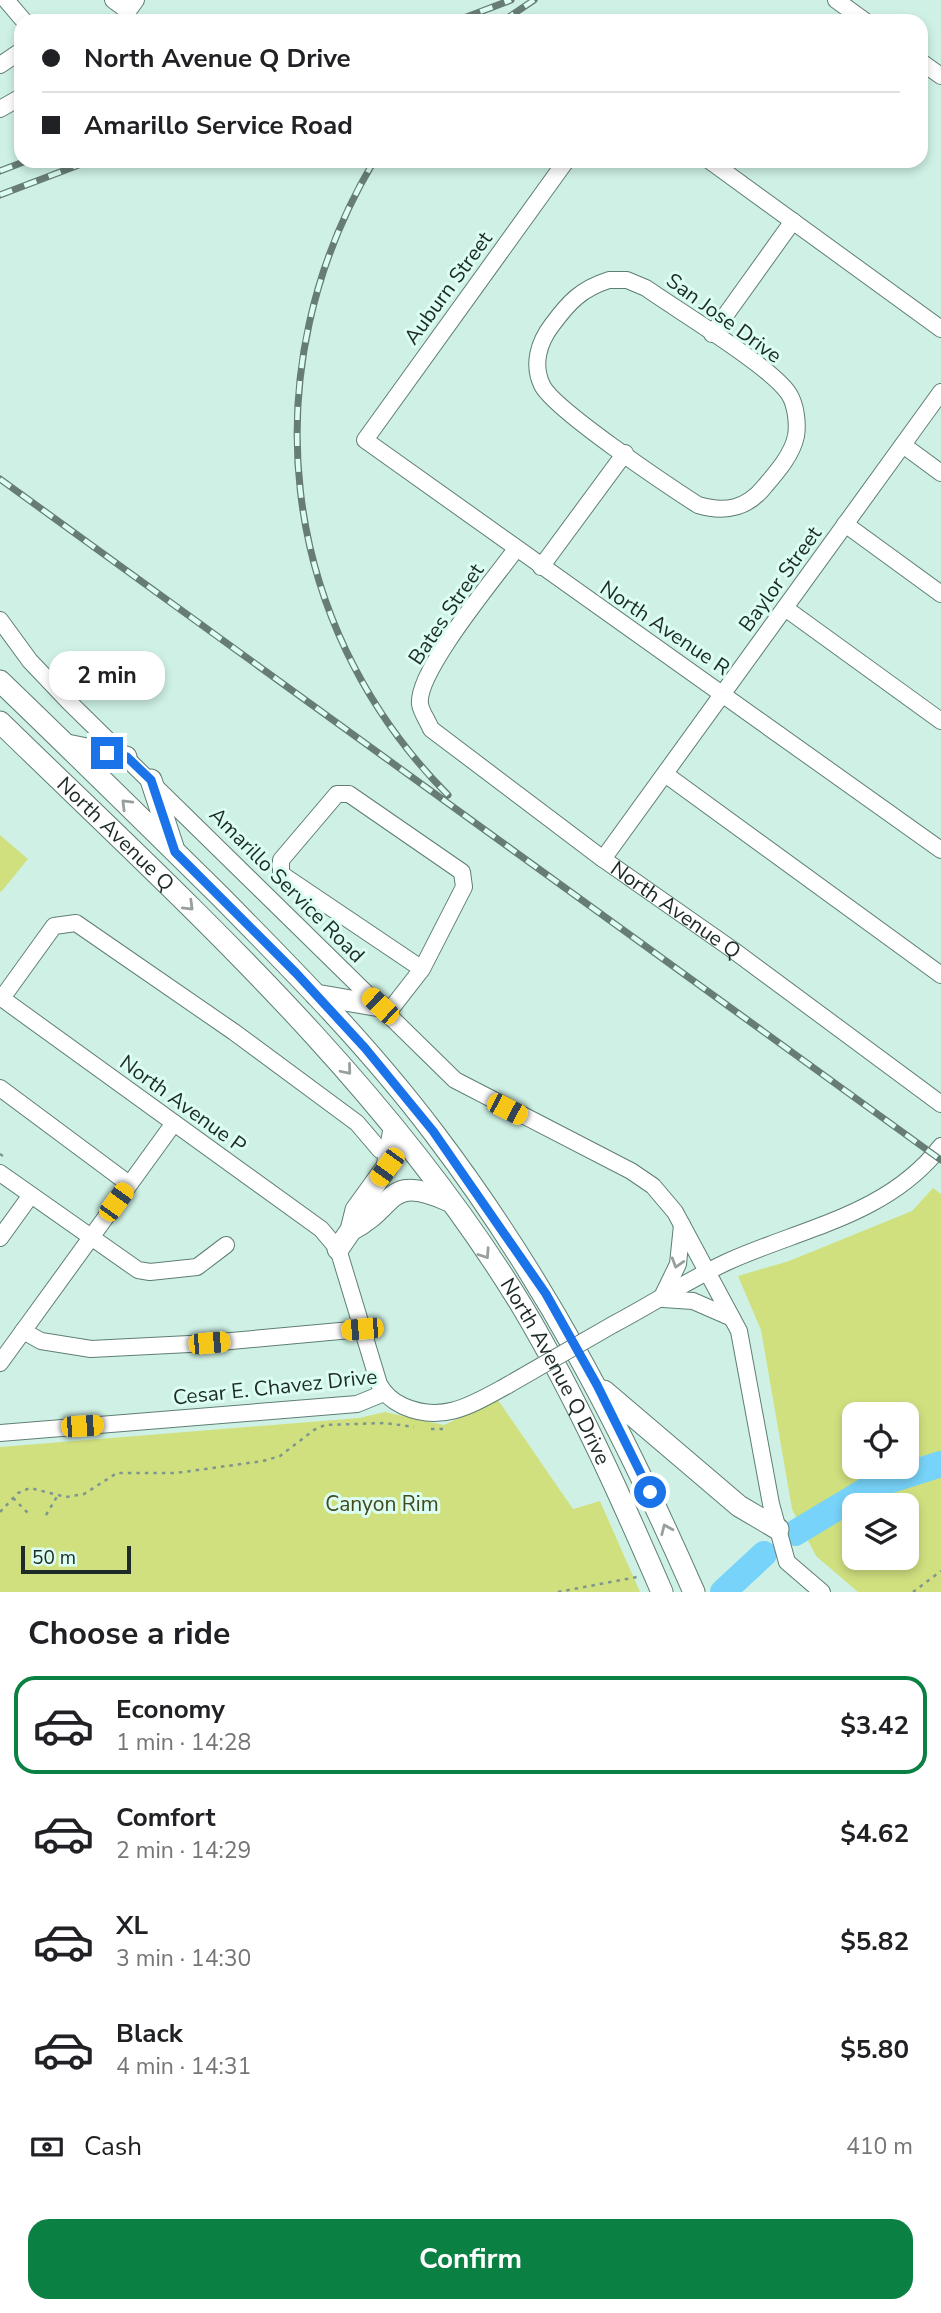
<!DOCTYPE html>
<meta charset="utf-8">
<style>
:root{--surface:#fff;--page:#f2f2f2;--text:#202124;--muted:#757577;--line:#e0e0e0;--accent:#0b8043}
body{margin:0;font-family:"Nunito Sans",sans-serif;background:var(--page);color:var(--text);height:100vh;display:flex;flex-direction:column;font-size:26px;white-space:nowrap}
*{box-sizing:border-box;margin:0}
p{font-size:23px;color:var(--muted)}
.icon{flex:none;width:38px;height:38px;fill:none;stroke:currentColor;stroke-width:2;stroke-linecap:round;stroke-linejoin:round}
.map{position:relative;height:1592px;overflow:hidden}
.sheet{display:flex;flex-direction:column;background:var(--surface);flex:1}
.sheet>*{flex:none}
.top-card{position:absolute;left:14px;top:14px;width:914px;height:154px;border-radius:21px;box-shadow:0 4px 10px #0003;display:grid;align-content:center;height:154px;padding:0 28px;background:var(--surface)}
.tools{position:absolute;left:842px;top:1402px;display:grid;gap:14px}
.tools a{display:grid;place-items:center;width:77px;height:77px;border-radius:14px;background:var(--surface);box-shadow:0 4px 10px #0003;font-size:35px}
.scale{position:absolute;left:21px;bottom:18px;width:110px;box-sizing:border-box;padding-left:7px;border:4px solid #1d2a26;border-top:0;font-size:19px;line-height:24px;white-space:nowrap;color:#1d2a26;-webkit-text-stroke:5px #dcfef2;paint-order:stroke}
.end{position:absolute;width:32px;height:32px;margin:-16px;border:9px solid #1a73e8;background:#fff;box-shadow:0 0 0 4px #fff}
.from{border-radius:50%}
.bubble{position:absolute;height:49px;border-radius:21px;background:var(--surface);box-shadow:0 4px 10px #0003;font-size:23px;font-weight:700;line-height:49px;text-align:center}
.car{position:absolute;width:21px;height:42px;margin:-21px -10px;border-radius:9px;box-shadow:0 0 5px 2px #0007;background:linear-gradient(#f5c518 24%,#345 0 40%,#f5c518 0 76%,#345 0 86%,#f5c518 0)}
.top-card b{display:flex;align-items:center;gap:24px;height:66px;font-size:26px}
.top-card b+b{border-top:2px solid var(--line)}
.top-card i{width:18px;height:18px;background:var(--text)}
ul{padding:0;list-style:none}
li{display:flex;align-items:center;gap:21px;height:98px;margin:0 14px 10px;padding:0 14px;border:4px solid transparent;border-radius:21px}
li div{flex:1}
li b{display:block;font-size:26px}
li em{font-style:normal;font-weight:700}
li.current{border-color:var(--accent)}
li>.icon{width:63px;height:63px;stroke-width:1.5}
h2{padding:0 28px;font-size:32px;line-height:84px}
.pay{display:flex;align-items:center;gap:18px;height:77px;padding:0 28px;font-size:26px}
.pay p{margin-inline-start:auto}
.button{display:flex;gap:14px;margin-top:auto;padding:14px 28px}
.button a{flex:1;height:80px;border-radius:21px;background:var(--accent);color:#fff;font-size:28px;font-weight:700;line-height:80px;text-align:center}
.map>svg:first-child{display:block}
.green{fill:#d0e07f;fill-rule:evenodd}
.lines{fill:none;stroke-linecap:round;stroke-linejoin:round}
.river{stroke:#77d3f9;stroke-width:26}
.minor-casing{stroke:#5f7e73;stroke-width:18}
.major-casing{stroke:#5f7e73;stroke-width:23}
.path{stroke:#7e968e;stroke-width:2.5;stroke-dasharray:3.5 5;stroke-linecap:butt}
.minor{stroke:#fff;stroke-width:16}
.major{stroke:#fff;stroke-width:21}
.rail-casing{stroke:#667c75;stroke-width:7}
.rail{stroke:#dcfef2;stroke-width:4.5;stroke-dasharray:13;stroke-linecap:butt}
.minor-bridge-casing{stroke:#5f7e73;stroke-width:18;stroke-linecap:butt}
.minor-bridge{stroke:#fff;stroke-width:16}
.oneway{stroke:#999f9d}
.route{stroke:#1a73e8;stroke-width:9}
.labels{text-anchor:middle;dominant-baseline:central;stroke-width:6;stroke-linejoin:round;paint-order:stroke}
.street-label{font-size:21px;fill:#1d2a26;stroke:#dcfef2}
.park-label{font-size:21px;fill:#43491f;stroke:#dcfef2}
</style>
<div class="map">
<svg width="941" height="1592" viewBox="0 0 941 1592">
<rect width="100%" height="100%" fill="#cff1e5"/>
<path class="green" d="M0,835l28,24 -27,33 -1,-1z
M933,1188l8,6v398h-83l-42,-36 -24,-47 -31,-179 -23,-54 51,-15 123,-50zM906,1414v52h-52v-52zM906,1505v53h-52v-53z
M498,1400l75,109 27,-8 40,91h-640v-145l359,-29 26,-6 59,13z"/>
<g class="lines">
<path class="river" d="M795,1533l80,-48 66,-21
M723,1592l41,-38"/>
<defs>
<g id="minor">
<path d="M6,0l18,21"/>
<path d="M113,0l15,11 8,-11"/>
<path d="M836,0l29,21"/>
<path d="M920,61l21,15"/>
<path d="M0,65l21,-14"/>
<path d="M0,109l21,-12"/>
<path d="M566,161l-201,279 576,410"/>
<path d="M710,161l231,168"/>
<path d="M609,280h18l19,8c31,22 126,79 143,106 7,11 9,30 7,42 -4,19 -19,36 -31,50 -18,23 -40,27 -67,19 -28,-18 -145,-96 -156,-120 -10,-21 -3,-43 10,-60 17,-23 29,-36 57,-45z"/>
<path d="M712,334l81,-113"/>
<path d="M903,445l38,28"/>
<path d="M845,524l96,70"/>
<path id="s1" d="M516,549c-21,29 -100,123 -96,155 1,8 8,17 11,25l172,130 130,91 208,154"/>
<path d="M541,567l84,-114"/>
<path d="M785,608l156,113"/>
<path d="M0,620l30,41 39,41 386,378 176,91 22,15 22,26 64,119 32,173 16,58 35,30"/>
<path d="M665,774l276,201"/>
<path d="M603,859l338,-467"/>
<path d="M0,997l321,232 17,20 41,135c6,11 13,17 24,22 40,18 70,-2 105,-21"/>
<path d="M2,998l52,-72 22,-3 158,109 123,91 23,27"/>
<path d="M387,1014l35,-45 42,-82 -2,-15 -113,-78h-12l-56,66v14l141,95"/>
<path d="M0,1088l129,96"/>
<path d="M0,1173l138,97 12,2 47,-5 29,-22"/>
<path d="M0,1238l31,-43"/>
<path d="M662,1297l16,-33 4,-39"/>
<path d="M663,1299l30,2 39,17"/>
<path d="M614,1324c38,-20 74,-44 113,-62 75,-34 161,-47 214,-116"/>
<path d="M23,1331l18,10 50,8 118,-6 153,-14"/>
<path d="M0,1363l174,-240"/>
<path d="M0,1433l357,-29 27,-11"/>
</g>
<g id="major">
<path d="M0,681c74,71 147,143 220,215 75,76 150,152 214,237 110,145 187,293 260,459"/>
<path id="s2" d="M0,722c188,183 386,360 523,586 54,91 97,187 139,284"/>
<path d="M67,745l59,12"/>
<path d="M151,780l22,67"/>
<path d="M316,995l64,11"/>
<path d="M351,1230c46,-23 34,-57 96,-30"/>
<path d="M338,1249l13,-19 5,-20 31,-43 7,-38"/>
<path d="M604,1391l135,115 39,23"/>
</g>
</defs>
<use href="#minor" class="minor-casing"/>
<use href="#major" class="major-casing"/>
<path class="path" d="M0,1154l6,4
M431,1429h14
M13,1498l18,18
M0,1512l18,-19 12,-5 36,9 18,-3 33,-21h59l87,-12 17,-5 34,-26 11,-5 60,-2 29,4
M46,1515l12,-20
M558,1592l79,-15
M913,1592l28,-21"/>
<use href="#minor" class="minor"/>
<use href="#major" class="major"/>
<defs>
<path id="rail" d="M456,21l55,-21
M503,21l31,-21
M374,161c-124,208 -97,461 74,634
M0,171l26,-10
M0,195l89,-34
M0,479l941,681"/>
</defs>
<use href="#rail" class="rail-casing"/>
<use href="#rail" class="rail"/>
<defs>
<path id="minor-bridge" d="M508,1385l106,-61"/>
</defs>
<use href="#minor-bridge" class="minor-bridge-casing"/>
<use href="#minor-bridge" class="minor-bridge"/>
</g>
<defs><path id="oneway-chevron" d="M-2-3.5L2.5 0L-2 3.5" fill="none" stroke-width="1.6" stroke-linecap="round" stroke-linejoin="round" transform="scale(1.75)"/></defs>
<g class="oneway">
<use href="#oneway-chevron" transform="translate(126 804) rotate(-135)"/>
<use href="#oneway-chevron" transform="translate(189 906) rotate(44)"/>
<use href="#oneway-chevron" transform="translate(347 1070) rotate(50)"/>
<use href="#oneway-chevron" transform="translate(485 1254) rotate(56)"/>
<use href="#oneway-chevron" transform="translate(677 1263) rotate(107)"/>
<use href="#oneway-chevron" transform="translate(666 1529) rotate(-114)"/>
</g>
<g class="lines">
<path class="route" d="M107,753l20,4 24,23 24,72 121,121 69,75 68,83 113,163 51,91 53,107"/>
</g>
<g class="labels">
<g class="street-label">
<text transform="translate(448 288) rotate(-54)">Auburn Street</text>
<text transform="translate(724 318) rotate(36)">San Jose Drive</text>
<text transform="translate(780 579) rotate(-54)">Baylor Street</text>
<text transform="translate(446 614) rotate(-56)">Bates Street</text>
<text transform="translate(665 628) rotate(34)">North Avenue R</text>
<text stroke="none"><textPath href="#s2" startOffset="161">North Avenue Q</textPath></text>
<text transform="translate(287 885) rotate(45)">Amarillo Service Road</text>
<text stroke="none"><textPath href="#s1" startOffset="516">North Avenue Q</textPath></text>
<text transform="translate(183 1104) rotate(36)">North Avenue P</text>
<text stroke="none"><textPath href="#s2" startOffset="859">North Avenue Q Drive</textPath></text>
<text transform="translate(275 1387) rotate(-6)">Cesar E. Chavez Drive</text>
</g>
<g class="park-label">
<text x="382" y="1504">Canyon Rim</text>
</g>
</g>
</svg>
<div class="tools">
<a><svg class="icon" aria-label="locate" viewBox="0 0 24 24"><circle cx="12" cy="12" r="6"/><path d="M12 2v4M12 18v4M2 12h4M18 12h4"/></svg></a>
<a><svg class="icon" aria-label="layers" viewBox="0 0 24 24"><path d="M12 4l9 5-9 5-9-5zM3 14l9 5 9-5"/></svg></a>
</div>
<div class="scale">50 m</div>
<i class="end from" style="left:650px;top:1492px"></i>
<i class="end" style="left:107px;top:753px"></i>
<div class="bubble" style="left:49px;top:651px;width:116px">2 min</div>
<i class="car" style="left:380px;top:1006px;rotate:314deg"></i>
<i class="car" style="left:507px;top:1109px;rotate:117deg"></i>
<i class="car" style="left:387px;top:1167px;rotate:216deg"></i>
<i class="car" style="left:116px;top:1202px;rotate:36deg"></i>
<i class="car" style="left:362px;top:1329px;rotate:265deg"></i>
<i class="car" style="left:209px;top:1343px;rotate:85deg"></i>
<i class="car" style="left:82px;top:1426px;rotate:86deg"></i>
<div class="top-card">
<b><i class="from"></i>North Avenue Q Drive</b>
<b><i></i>Amarillo Service Road</b>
</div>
</div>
<section class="sheet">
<h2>Choose a ride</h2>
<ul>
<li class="current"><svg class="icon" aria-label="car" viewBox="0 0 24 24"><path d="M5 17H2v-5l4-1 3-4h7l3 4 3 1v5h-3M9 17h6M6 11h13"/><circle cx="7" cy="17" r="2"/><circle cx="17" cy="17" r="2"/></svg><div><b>Economy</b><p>1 min · 14:28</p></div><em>$3.42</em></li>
<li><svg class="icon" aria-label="car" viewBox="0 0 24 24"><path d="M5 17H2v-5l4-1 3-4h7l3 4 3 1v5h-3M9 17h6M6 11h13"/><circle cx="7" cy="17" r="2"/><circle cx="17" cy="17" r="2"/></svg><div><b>Comfort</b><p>2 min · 14:29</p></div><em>$4.62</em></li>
<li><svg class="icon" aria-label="car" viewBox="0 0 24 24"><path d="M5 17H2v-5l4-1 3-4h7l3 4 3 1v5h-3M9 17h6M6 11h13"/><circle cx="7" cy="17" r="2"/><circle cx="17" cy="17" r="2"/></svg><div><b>XL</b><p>3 min · 14:30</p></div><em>$5.82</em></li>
<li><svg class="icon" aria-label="car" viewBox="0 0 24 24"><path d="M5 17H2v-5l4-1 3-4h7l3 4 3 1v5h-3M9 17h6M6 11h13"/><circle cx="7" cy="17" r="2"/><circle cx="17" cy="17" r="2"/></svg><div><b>Black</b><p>4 min · 14:31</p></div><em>$5.80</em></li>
</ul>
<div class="pay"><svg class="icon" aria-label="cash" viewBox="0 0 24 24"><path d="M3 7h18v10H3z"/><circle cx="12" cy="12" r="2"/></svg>Cash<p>410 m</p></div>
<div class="button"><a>Confirm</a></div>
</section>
